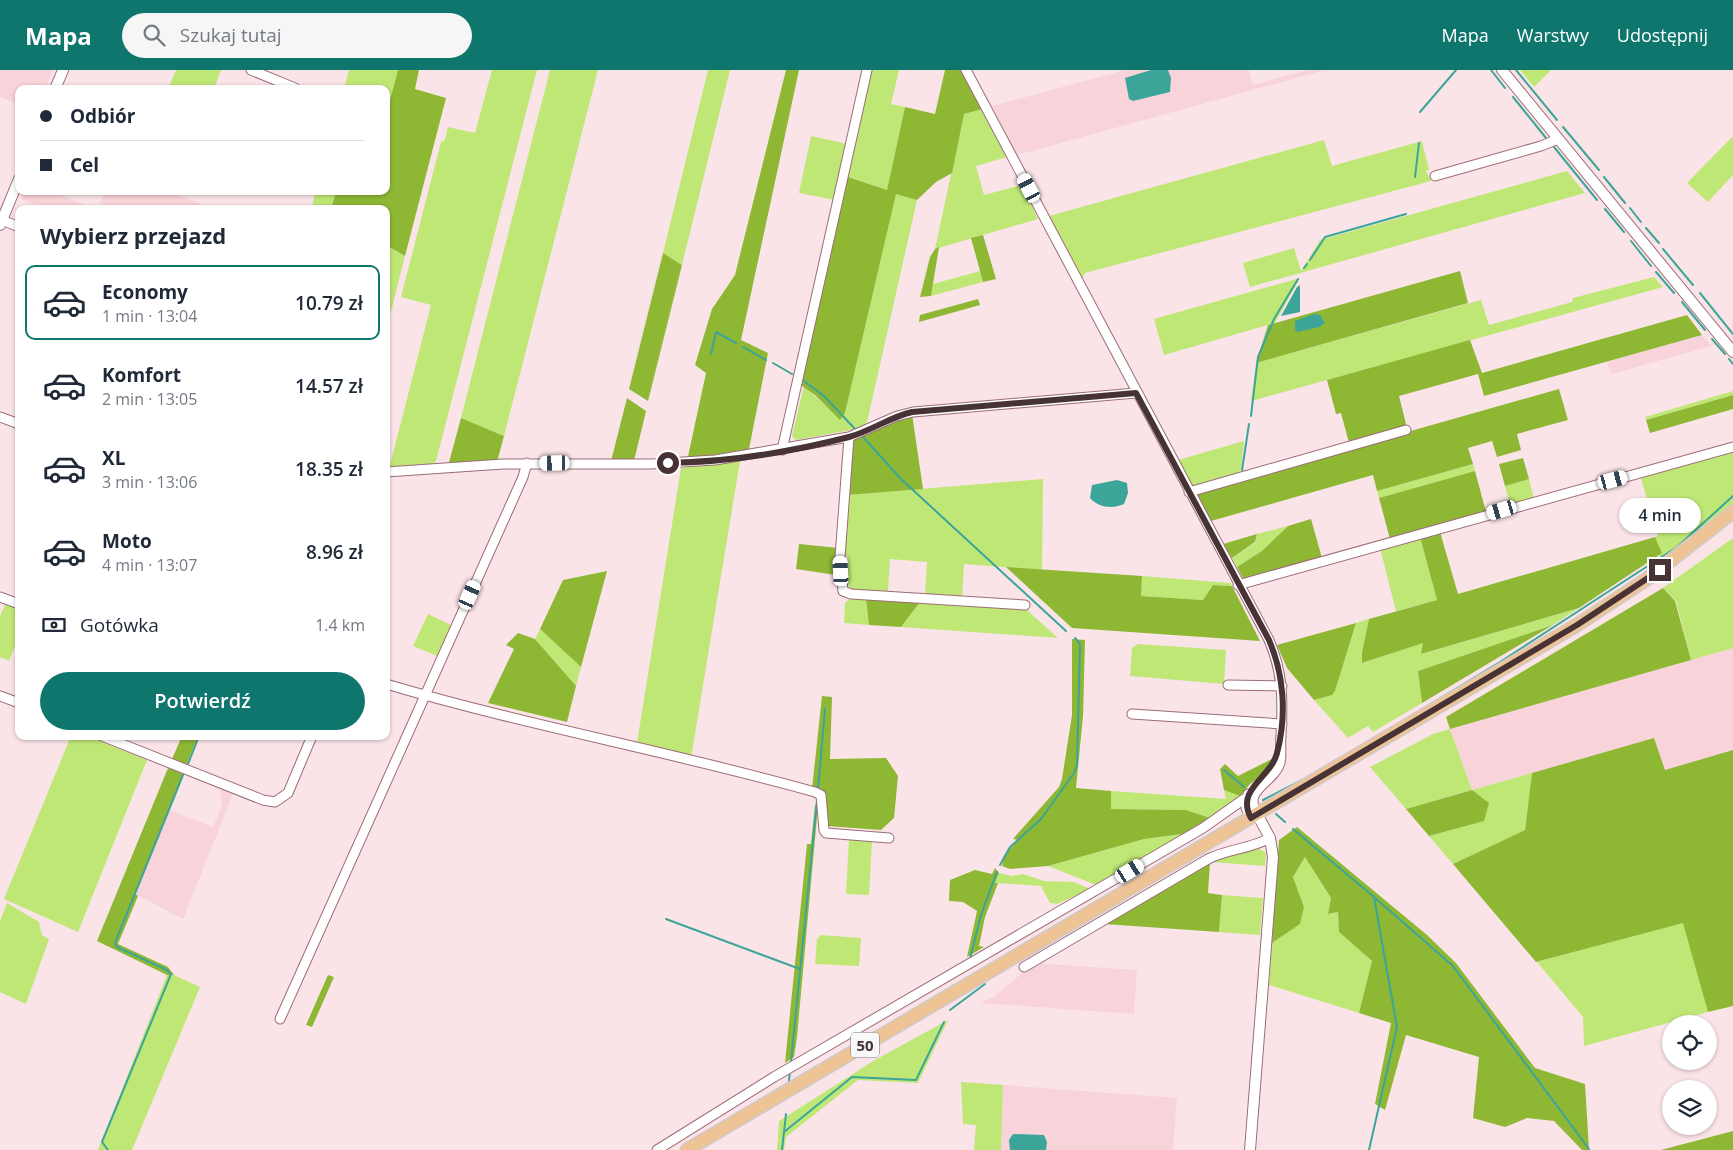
<!DOCTYPE html>
<html lang="pl">
<meta charset="utf-8">
<style>
:root{--surface:#fff;--page:#f6f6f7;--text:#1f2937;--muted:#747a83;--line:#e0e1e3;--accent:#0f766e}
body{margin:0;font-family:"Open Sans",sans-serif;background:var(--page);color:var(--text);height:100vh;display:flex;flex-direction:column;font-size:19px;white-space:nowrap}
*{box-sizing:border-box;margin:0}
p{font-size:16px;color:var(--muted)}
.icon{flex:none;width:28px;height:28px;fill:none;stroke:currentColor;stroke-width:2;stroke-linecap:round;stroke-linejoin:round}
.map{position:relative;flex:1;overflow:hidden}
.details{position:absolute;left:15px;top:135px;width:375px;height:535px;display:flex;flex-direction:column;background:var(--surface);border-radius:10px;box-shadow:0 1px 4px #0004}
.details>*{flex:none}
.hud{position:absolute;left:15px;top:15px;width:375px;height:110px;border-radius:10px;box-shadow:0 1px 4px #0004;display:grid;align-content:center;height:110px;padding:0 25px;background:var(--surface)}
.tools{position:absolute;left:1662px;top:945px;display:grid;gap:10px}
.tools a{display:grid;place-items:center;width:55px;height:55px;border-radius:50%;background:var(--surface);box-shadow:0 1px 4px #0004;font-size:25px}
.end{position:absolute;width:22px;height:22px;margin:-11px;border:6px solid #473236;background:#fff;box-shadow:0 0 0 2px #fff}
.from{border-radius:50%}
.bubble{position:absolute;height:35px;border-radius:18px;background:var(--surface);box-shadow:0 1px 4px #0004;font-size:16px;font-weight:600;line-height:35px;text-align:center}
.car{position:absolute;width:15px;height:30px;margin:-15px -8px;border-radius:6px;box-shadow:0 0 4px 1px #0007;background:linear-gradient(#fff 24%,#345 0 40%,#fff 0 76%,#345 0 86%,#fff 0)}
.hud b{display:flex;align-items:center;gap:18px;height:48px;font-size:19px}
.hud b+b{border-top:1px solid var(--line)}
.hud i{width:12px;height:12px;background:var(--text)}
ul{padding:0;list-style:none}
li{display:flex;align-items:center;gap:15px;height:75px;margin:0 10px 8px;padding:0 15px;border:2px solid transparent;border-radius:10px}
li div{flex:1}
li b{display:block;font-size:19px}
li em{font-style:normal;font-weight:600}
li.current{border-color:var(--accent)}
li>.icon{width:45px;height:45px;stroke-width:1.5}
h2{padding:0 25px;font-size:22px;line-height:60px}
.pay{display:flex;align-items:center;gap:12px;height:55px;padding:0 25px;font-size:19px}
.pay p{margin-inline-start:auto}
.primary-button{display:flex;gap:10px;margin-top:auto;padding:10px 25px}
.primary-button a{flex:1;height:58px;border-radius:30px;background:var(--accent);color:#fff;font-size:20px;font-weight:600;line-height:58px;text-align:center}
header{display:flex;align-items:center;gap:30px;box-sizing:border-box;height:70px;padding:0 25px;background:var(--accent);color:#fff}
header strong{font-size:24px}
nav{display:flex;gap:28px;margin-inline-start:auto;font-size:18px}
.search{width:350px;height:45px;background:var(--page);display:flex;align-items:center;gap:12px;box-sizing:border-box;padding:0 18px;border-radius:28px;color:var(--muted);font-size:19px}
.map>svg:first-child{display:block}
.built{fill:#f9d3da}
.green{fill:#bfe776}
.forest{fill:#8eb734}
.water{fill:#3ca59a}
.lines{fill:none;stroke-linecap:round;stroke-linejoin:round}
.stream{stroke:#3ca59a;stroke-width:2}
.minor-casing{stroke:#9c6c76;stroke-width:11}
.tertiary-casing{stroke:#9c6c76;stroke-width:12}
.primary-casing{stroke:#cfcacb;stroke-width:15}
.minor{stroke:#fff;stroke-width:9}
.tertiary{stroke:#fff;stroke-width:10}
.primary{stroke:#eec497;stroke-width:12}
.route{stroke:#473236;stroke-width:6}
.labels{text-anchor:middle;dominant-baseline:central;stroke-width:5;stroke-linejoin:round;paint-order:stroke}
.shield{fill:#f8f8f8;stroke:#7c6d70;stroke-width:1}
.shield-label{font-size:15px;font-weight:bold;fill:#473236}
</style>
<header>
<strong>Mapa</strong>
<div class="search"><svg class="icon" aria-label="search" viewBox="0 0 24 24"><circle cx="10" cy="10" r="6"/><path d="M15 15l6 6"/></svg>Szukaj tutaj</div>
<nav><a>Mapa</a><a>Warstwy</a><a>Udostępnij</a></nav>
</header>
<div class="map">
<svg width="1733" height="1080" viewBox="0 0 1733 1080">
<rect width="100%" height="100%" fill="#fbe4e8"/>
<path class="built" d="M0,0h53l-8,19h-26v15l-19,-7z
M1125,0h124l4,15 55,-15h17l-308,85 -25,-49z
M24,121h27l44,18h-49l-25,-10z
M105,121h63l46,18h-116z
M1702,265l10,11 -101,28 -4,-12z
M1733,578v102l-68,20 -11,-32 -182,52 -22,-61z
M220,718l13,6 -50,125 -48,-25 34,-84 44,17 9,-21z
M1034,893l103,7 -3,44 -154,-11 16,-8z
M1003,1015l174,13 -4,52h-172z"/>
<path class="green" d="M176,0h45l-7,19h-46z
M349,0h49l-12,45v-26h-42z
M492,0h45l-101,391 -6,6 -41,2 42,-164 -30,-8 40,-155 4,-2 3,-13 27,6z
M550,0h48l-94,366 -43,-18z
M708,0h22l-48,195 -19,-12z
M869,0h30l-8,34 14,3 -18,83 -42,-14z
M1520,0h31l-17,17z
M983,39l24,48 -31,9 8,29 38,-10 16,34 -103,30 29,-135z
M811,66l37,8 -13,56 -36,-7z
M1733,66v39l-25,27 -21,-19z
M1324,70l8,26 90,-25 7,29 -3,1 5,10 -346,92 -3,6 -33,-63z
M1567,101l18,22 -335,94 -7,-24 51,-15 7,23 19,-31z
M316,121h20l-5,18h-20z
M896,123l21,7 -51,227 -12,6 -3,-3 -55,10 -4,-4 12,-50 36,33 5,-6z
M386,175l19,11 -19,75z
M980,201l3,11 -52,14 2,-12z
M1654,207l9,10 -412,114 5,-38 225,-63 8,25 83,-23 1,-4z
M1300,208l-25,45 -111,32 -10,-36z
M1733,321v4l-87,25 -1,-3z
M1244,371l-4,34 -44,13 -4,-2 -14,-26z
M1733,379v56l-70,56 -5,-6 4,-2 -7,-16 3,-1 -18,-61z
M740,391l-49,297 -54,-15 44,-275z
M1473,394l2,7 -96,27 -2,-7z
M1043,409l-1,91 -78,-6 -2,33 -37,-3 2,-32 -37,-3 -2,33 -37,-3 -4,-6 1,-27h-7l6,-61z
M1529,409l5,20 -24,6 -5,-19z
M1288,456l-26,25 -25,16 -5,-9 23,-15 2,-9z
M1420,467l17,63 -41,11 -16,-63z
M1733,468v110l-42,12 -15,-59 -13,-13z
M1142,506l88,7 2,3 -19,-1 -10,15 -62,-4z
M851,528l15,1 3,26 -25,-2 1,-20z
M6,532l13,6v28l-10,25 -9,-4v-41z
M920,532l106,7 32,29 -157,-11z
M1579,538l-26,17 -135,46 4,32 -49,29 -5,-6 -20,12 -34,-38 17,-5 4,-4 21,-68 13,-4 -7,33 1,11 61,-21 -2,12z
M428,544l23,11 -14,31 -24,-10z
M540,559l41,38 -5,19 -41,-47z
M1138,574l88,6 -2,34 -94,-8 2,-28z
M1450,659l22,61 60,-17 -7,57 -72,34 -24,-28 54,-15 -12,-31 -65,19 -36,-42 63,-33z
M71,666h18l58,24 -69,172 -74,-33z
M1224,720l16,6 -21,18 -9,4 -24,-8 -75,-1v-18l115,8z
M1182,764l-86,51 -48,-19 96,-27z
M849,769l23,2 -3,54 -23,-1z
M1260,779l6,4 -1,13 -55,-4 19,-8z
M1305,787l26,41 -3,16 10,-2 1,20 33,29 -13,52 -90,-28 3,-42 28,-19 4,-17 -11,-30z
M999,803l13,3 11,-2 21,7 30,1 16,7 -33,15 -7,-1 -9,-17 -46,-3z
M1222,825l41,3 -3,37 -41,-3z
M7,833l32,19 3,13 7,4 -23,65 -26,-12v-71z
M1684,852l24,90 -124,34 -1,-29 -46,-55z
M821,865l40,3 -2,28 -44,-2 2,-25z
M167,905h7l26,12 -68,163h-34z
M948,950l-30,63 -60,-3 -72,57 -2,13h-7l2,-29 96,-61z
M961,1012l42,3 -2,65h-27l2,-25 -13,-1z"/>
<path class="forest" d="M398,0h21l-4,19 31,9 -41,158 -19,-11v-36h-55l5,-18h50v-76z
M786,0h13l-58,270 27,13 -20,101 -61,7 19,-88 -11,-8 17,-56 23,-34z
M945,0h18l20,39 -19,5 -12,59 -16,9 -19,18 -21,-6 -51,219 -5,7 -25,-25 -17,-12 47,-207 42,14 18,-83 30,7z
M983,165l13,44 -13,3 -12,-44z
M939,177l-8,49 -11,1 10,-40 5,-8z
M663,183l19,12 -34,136 -19,-12z
M1460,201l8,32 -212,60 12,-38z
M978,229l2,6 -61,17 1,-7z
M1687,245l15,20 -218,61 -6,-22 -79,22 8,32 -58,15 -8,-30 -5,1 -9,-34 143,-40 12,33z
M1559,319l9,31 -51,14 4,16 -24,7 -5,-16 -24,7 5,16 -96,27 -4,-16 -162,46 -15,-29z
M1733,325v14l-83,24 -4,-13z
M627,328l19,13 -12,50h-23z
M912,344l11,75 -76,6 4,-55z
M461,348l43,18 -7,26 -49,4z
M1523,388l6,21 -24,7 -6,-22z
M1475,401l11,41 -96,27 -11,-41z
M1311,449l11,39 -78,22 -7,-13 25,-16 26,-25z
M1440,462l18,62 197,-57 7,16 -83,55 -158,46 2,-11 -61,20v-11l7,-33 68,-19 -17,-63z
M1257,464l-2,8 -23,16 -9,-14z
M799,474l40,4 -3,27 -40,-6z
M1006,497l136,9 -1,20 62,4 10,-15 19,1 28,55 -188,-13z
M607,501l-26,96 -41,-38 23,-49z
M1663,518l12,13 16,59 -241,69 -4,-12z
M866,529l54,3 -19,25 -32,-2z
M1356,553l-21,68 -3,4 -18,5 -27,-32 -10,-23z
M1553,555l-131,78 -4,-32z
M518,563l17,6 41,47 -9,36 -79,-19 26,-54 -8,-4z
M1072,569l13,1 -2,76 -7,72 35,3v18l75,1 24,8 -28,16 -38,5 -96,27 -38,3 -8,-3 3,-12 13,-14 -5,-1 46,-52 3,-8 10,-64z
M822,626l10,1 -2,62 56,-1 12,18 -4,42 -13,12 -55,-4 -2,-30 -12,-7z
M182,666h16l-11,28 -15,-5z
M1654,668l11,32 68,-20v256l-25,6 -25,-89 -147,39 -83,-98 72,-34 7,-57z
M1274,688l-8,14 -16,12 -10,12 -16,-6 -4,-21 5,-5 13,12z
M168,698l15,6 -48,120 3,2 -20,48 50,23 6,8h-7l-70,-34z
M1472,720l17,13 -5,18 -55,15 -23,-27z
M815,735l3,1 -21,231 -3,20 -9,6 22,-219h4z
M1297,757l130,108 29,28 79,105 50,16 4,66h-7l-28,-29 -27,-3 -22,9 -32,-9 6,-61 -73,-22 -21,75 -10,-6 16,-81 -32,-10 13,-52 -33,-29 -1,-20 -10,2 3,-16 -26,-41 -12,20 11,30 -4,17 -28,19 7,-103z
M1210,792l-2,31 14,2 -3,37 -115,-8z
M995,798l4,5 -4,10h3l-13,34 -6,29 5,1 -17,10 10,-46 -14,-9 -14,-1 1,-21 25,-10 17,4z
M328,905l6,2 -22,50 -6,-2z
M1733,1061v19h-72z"/>
<path class="water" d="M1151,0h17l3,8 -1,14 -37,9 -4,-2 -4,-21z
M1300,215v27l-19,4 16,-29z
M1314,244l6,1 5,8 -6,4 -21,5 -3,-2v-9z
M1117,410l10,3 1,10 -4,11c-12,5 -25,4 -34,-6l2,-13z
M1013,1064l31,1 3,7 -1,8h-36l-1,-10z"/>
<g class="lines">
<path class="stream" d="M1491,0l14,18
M1516,0l41,50
M1513,27l33,41
M1420,42l36,-42
M1563,57l36,43
M1554,77l43,53
M1415,107l4,-34
M1604,107l21,26
M1630,138l11,14
M1605,139l19,23
M1646,158l13,15
M1631,171l20,25
M1663,179l30,36
M1310,190l15,-23 81,-23
M1304,198l3,-4
M1656,202l18,21
M1700,223l33,41
M1682,232l23,28
M1712,269l13,15
M743,277l23,13
M711,284l5,-22 20,11
M1729,289l4,5
M773,293l19,11
M804,311l20,15 32,34
M1251,346l7,-59 16,-38 24,-40
M863,367l38,42 165,152
M1242,400l7,-46
M1401,652l99,-60 177,-115 56,-51
M188,694l11,-28
M1224,700l20,17
M818,719l7,-80
M1263,730l43,-22
M1276,744l9,8
M1293,759l81,68 23,130 -28,123
M1000,795l10,-18 31,-28 33,-46 3,-8 3,-121 -5,-6
M1374,827l79,69 136,183
M666,849l134,50
M970,889l11,-44 16,-43
M950,940l35,-26
M791,992l26,-262
M789,1011l1,-10
M784,1062l68,-55 64,3 28,-58
M108,1080l-6,-8 69,-168 -4,-4 -50,-23 -2,-4 68,-168
M782,1080l4,-36"/>
<defs>
<path id="minor" d="M251,0l44,18
M966,0l303,570c14,32 14,61 12,96 -1,8 1,18 -1,27 -7,21 -38,26 -23,51
M1435,106l106,-30 17,-7
M2,150l17,7
M0,347l19,7
M849,367l-9,120 3,34 8,3 174,11
M782,380l85,-380
M386,402l117,-8h148l64,-4 134,-23 48,-21 16,-4 223,-19
M1189,422l217,-62
M1238,515l495,-138
M0,527l19,7
M386,614c142,42 287,68 429,108l6,3 3,35 2,3 63,5
M1228,615l54,1
M0,626l19,7
M1132,644l150,10
M102,666l161,64 12,2 13,-9 24,-57
M1248,724l-2,14 5,10
M1024,897l184,-108c20,-10 42,-10 62,-21
M280,949l243,-542 4,-14
M657,1080l117,-73 429,-249 41,-29 9,-1"/>
<path id="tertiary" d="M1502,0l231,282
M55,19l8,-19
M0,155l19,-46
M1250,1080l23,-293 -3,-19 -13,-24"/>
<path id="primary" d="M687,1080l890,-525 70,-46 86,-67"/>
</defs>
<use href="#minor" class="minor-casing"/>
<use href="#tertiary" class="tertiary-casing"/>
<use href="#primary" class="primary-casing"/>
<use href="#minor" class="minor"/>
<use href="#tertiary" class="tertiary"/>
<use href="#primary" class="primary"/>
</g>
<g class="lines">
<path class="route" d="M668,393c59,-1 123,-11 181,-26 22,-6 41,-20 63,-25l224,-19 133,247c15,35 18,75 8,113 -6,25 -42,36 -26,65l326,-193 83,-55"/>
</g>
<g class="labels">
<rect class="shield" x="851" y="962.5" width="28" height="25" rx="4"/>
<g class="shield-label">
<text x="865" y="975">50</text>
</g>
</g>
</svg>
<div class="tools">
<a><svg class="icon" aria-label="locate" viewBox="0 0 24 24"><circle cx="12" cy="12" r="6"/><path d="M12 2v4M12 18v4M2 12h4M18 12h4"/></svg></a>
<a><svg class="icon" aria-label="layers" viewBox="0 0 24 24"><path d="M12 4l9 5-9 5-9-5zM3 14l9 5 9-5"/></svg></a>
</div>
<i class="end from" style="left:668px;top:393px"></i>
<i class="end" style="left:1660px;top:500px"></i>
<div class="bubble" style="left:1619px;top:428px;width:82px">4 min</div>
<i class="car" style="left:1029px;top:118px;rotate:332deg"></i>
<i class="car" style="left:555px;top:393px;rotate:269deg"></i>
<i class="car" style="left:1613px;top:410px;rotate:75deg"></i>
<i class="car" style="left:1502px;top:440px;rotate:254deg"></i>
<i class="car" style="left:841px;top:501px;rotate:357deg"></i>
<i class="car" style="left:470px;top:525px;rotate:24deg"></i>
<i class="car" style="left:1130px;top:801px;rotate:59deg"></i>
<div class="hud">
<b><i class="from"></i>Odbiór</b>
<b><i></i>Cel</b>
</div>
<section class="details">
<h2>Wybierz przejazd</h2>
<ul>
<li class="current"><svg class="icon" aria-label="car" viewBox="0 0 24 24"><path d="M5 17H2v-5l4-1 3-4h7l3 4 3 1v5h-3M9 17h6M6 11h13"/><circle cx="7" cy="17" r="2"/><circle cx="17" cy="17" r="2"/></svg><div><b>Economy</b><p>1 min · 13:04</p></div><em>10.79 zł</em></li>
<li><svg class="icon" aria-label="car" viewBox="0 0 24 24"><path d="M5 17H2v-5l4-1 3-4h7l3 4 3 1v5h-3M9 17h6M6 11h13"/><circle cx="7" cy="17" r="2"/><circle cx="17" cy="17" r="2"/></svg><div><b>Komfort</b><p>2 min · 13:05</p></div><em>14.57 zł</em></li>
<li><svg class="icon" aria-label="car" viewBox="0 0 24 24"><path d="M5 17H2v-5l4-1 3-4h7l3 4 3 1v5h-3M9 17h6M6 11h13"/><circle cx="7" cy="17" r="2"/><circle cx="17" cy="17" r="2"/></svg><div><b>XL</b><p>3 min · 13:06</p></div><em>18.35 zł</em></li>
<li><svg class="icon" aria-label="car" viewBox="0 0 24 24"><path d="M5 17H2v-5l4-1 3-4h7l3 4 3 1v5h-3M9 17h6M6 11h13"/><circle cx="7" cy="17" r="2"/><circle cx="17" cy="17" r="2"/></svg><div><b>Moto</b><p>4 min · 13:07</p></div><em>8.96 zł</em></li>
</ul>
<div class="pay"><svg class="icon" aria-label="cash" viewBox="0 0 24 24"><path d="M3 7h18v10H3z"/><circle cx="12" cy="12" r="2"/></svg>Gotówka<p>1.4 km</p></div>
<div class="primary-button"><a>Potwierdź</a></div>
</section>
</div>
